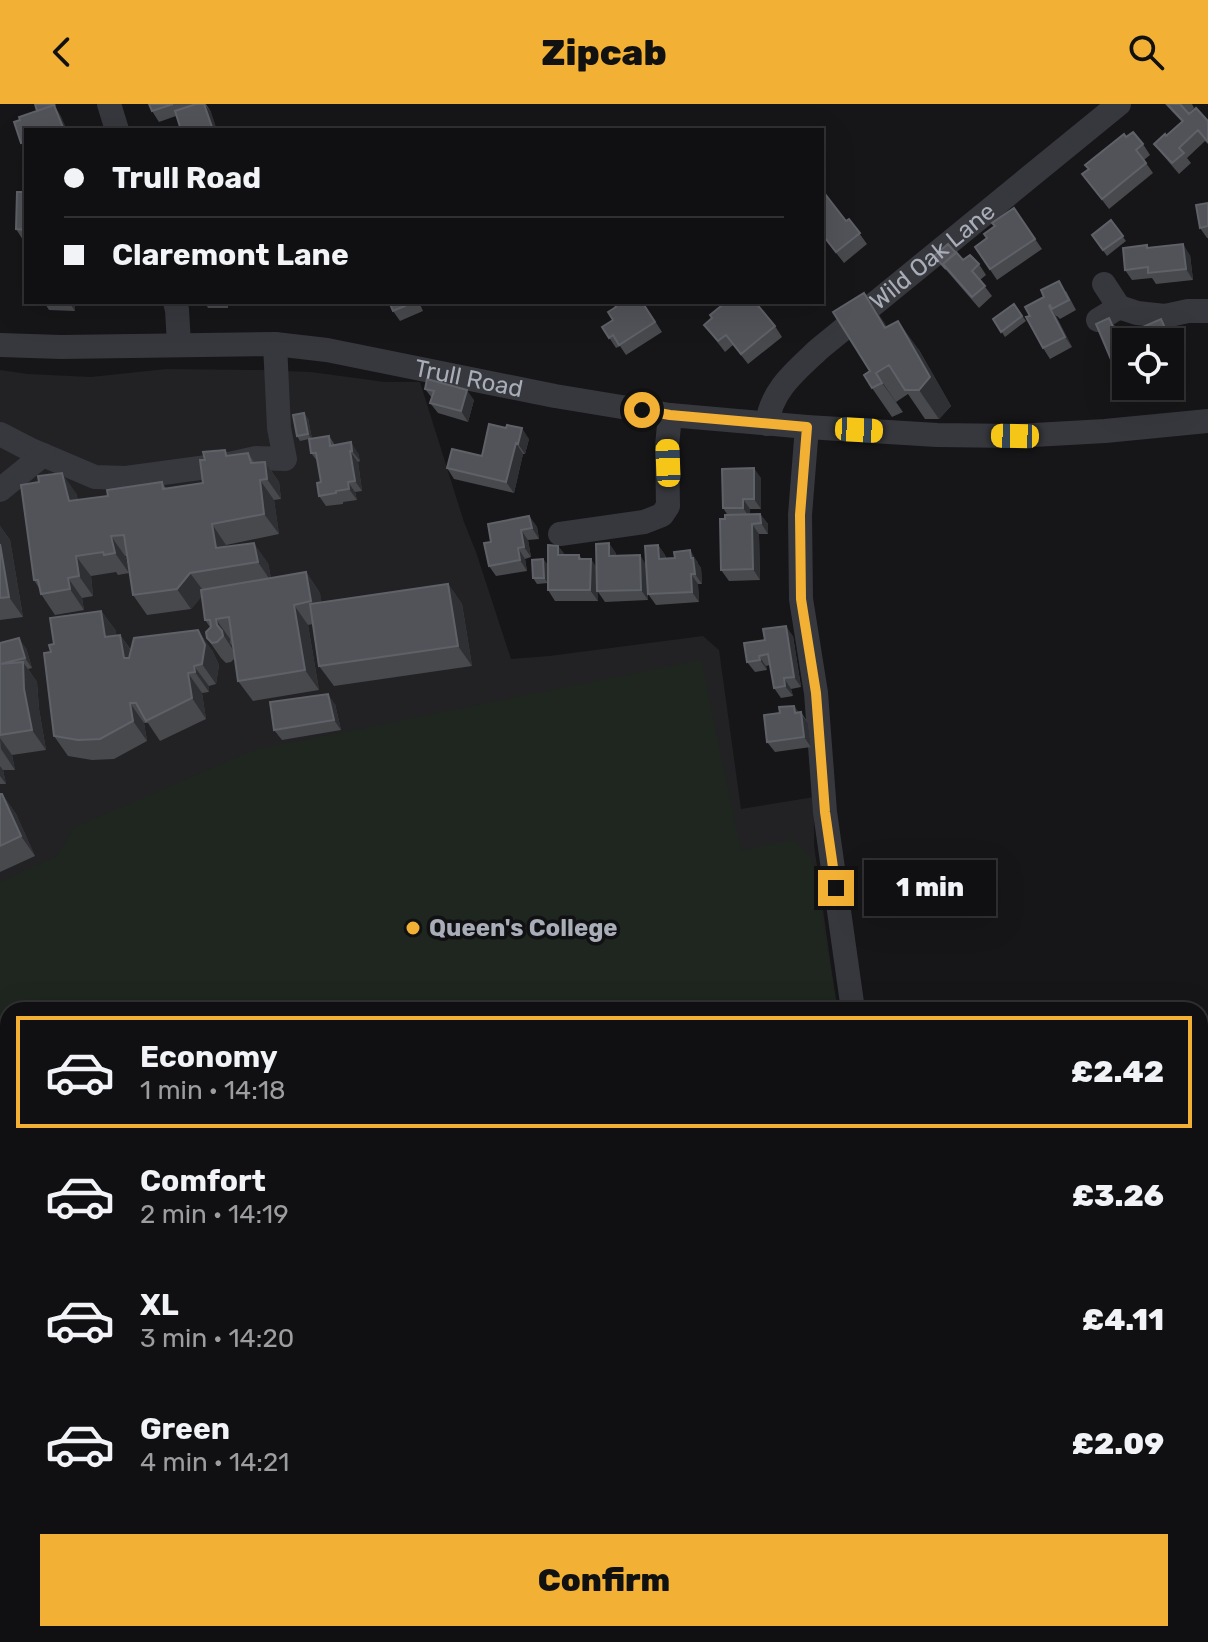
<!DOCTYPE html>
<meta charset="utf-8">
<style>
:root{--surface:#101012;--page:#19191b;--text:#f1f3f6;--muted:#9c9d9f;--line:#303032;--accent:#f2b134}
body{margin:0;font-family:Rubik,sans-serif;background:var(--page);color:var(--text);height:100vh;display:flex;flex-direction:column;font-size:30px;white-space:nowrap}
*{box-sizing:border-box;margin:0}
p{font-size:26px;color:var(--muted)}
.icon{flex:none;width:44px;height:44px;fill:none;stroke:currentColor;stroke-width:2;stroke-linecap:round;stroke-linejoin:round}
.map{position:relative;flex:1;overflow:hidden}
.drawer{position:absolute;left:0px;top:898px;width:1208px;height:640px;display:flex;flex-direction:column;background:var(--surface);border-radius:24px 24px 0 0;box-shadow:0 8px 32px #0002,0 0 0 2px var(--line)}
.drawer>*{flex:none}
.top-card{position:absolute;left:24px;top:24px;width:800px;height:176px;border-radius:0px;box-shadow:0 8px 32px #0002,0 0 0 2px var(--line);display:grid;align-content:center;height:176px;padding:0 40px;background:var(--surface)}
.fabs{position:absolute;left:1112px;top:224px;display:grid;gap:16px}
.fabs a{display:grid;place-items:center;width:72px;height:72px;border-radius:0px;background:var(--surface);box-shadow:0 8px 32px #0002,0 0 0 2px var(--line);font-size:40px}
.end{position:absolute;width:36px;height:36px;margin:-18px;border:10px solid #f2b134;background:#111;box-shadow:0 0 0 4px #111}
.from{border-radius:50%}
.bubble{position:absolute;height:56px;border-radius:0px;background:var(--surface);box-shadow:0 8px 32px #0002,0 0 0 2px var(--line);font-size:26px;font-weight:800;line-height:56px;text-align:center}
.car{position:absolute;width:24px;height:48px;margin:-24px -12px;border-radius:10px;box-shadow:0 0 6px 2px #0007;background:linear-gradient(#f5c518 24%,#345 0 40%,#f5c518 0 76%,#345 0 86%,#f5c518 0)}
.top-card b{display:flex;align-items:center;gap:28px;height:76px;font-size:30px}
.top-card b+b{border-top:2px solid var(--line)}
.top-card i{width:20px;height:20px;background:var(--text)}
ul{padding:14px 0 0;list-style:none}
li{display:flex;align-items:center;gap:24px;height:112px;margin:0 16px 12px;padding:0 24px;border:4px solid transparent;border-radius:0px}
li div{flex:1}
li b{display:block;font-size:30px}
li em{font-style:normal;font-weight:800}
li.active{border-color:var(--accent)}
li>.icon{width:72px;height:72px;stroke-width:1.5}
.cta{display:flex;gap:16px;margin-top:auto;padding:16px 40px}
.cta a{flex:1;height:92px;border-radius:0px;background:var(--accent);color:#111;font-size:32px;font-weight:800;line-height:92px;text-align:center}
header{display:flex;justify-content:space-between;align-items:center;height:104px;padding:0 40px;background:var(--accent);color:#111;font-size:36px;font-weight:800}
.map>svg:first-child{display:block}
.built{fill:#222225}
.green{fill:#1e261f}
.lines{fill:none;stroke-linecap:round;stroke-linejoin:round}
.minor{stroke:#37383d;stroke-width:24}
.wall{fill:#47494d}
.shaded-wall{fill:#2f3033}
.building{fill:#525359;stroke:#5f6168;stroke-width:2}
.route{stroke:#f2b134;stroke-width:10}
.poi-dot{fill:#f2b134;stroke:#111113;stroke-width:3}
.labels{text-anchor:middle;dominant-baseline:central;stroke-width:7;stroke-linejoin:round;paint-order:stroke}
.street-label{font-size:24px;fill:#a8adb8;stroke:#111113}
.poi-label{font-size:24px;font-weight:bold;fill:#a8adb8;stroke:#111113;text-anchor:start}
</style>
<header><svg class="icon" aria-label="back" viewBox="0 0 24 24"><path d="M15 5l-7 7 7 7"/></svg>Zipcab<svg class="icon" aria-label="search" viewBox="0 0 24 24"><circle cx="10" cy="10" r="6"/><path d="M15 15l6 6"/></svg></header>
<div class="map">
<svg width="1208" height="1538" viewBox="0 0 1208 1538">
<rect width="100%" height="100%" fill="#161618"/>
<path class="built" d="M166,265l94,1 51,2 74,10h35l44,140 12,30 35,107 38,-3 154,-20 16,14 22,159 73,-12v48l23,165h-829v624h781l-14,8h-775v-1272l28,4 63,3z"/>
<path class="green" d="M701,556l40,190 52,-10 19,19 26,151h-830v624h750l-20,8h-738v-760l57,-26 16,-28 181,-78z"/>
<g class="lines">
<g class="minor">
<path d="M109,0l8,26"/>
<path d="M1104,180l15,23"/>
<path d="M175,198l2,8 2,34"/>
<path d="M1098,216l21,-13 18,6 28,3 23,-5h20"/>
<path id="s1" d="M0,241l61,2 214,-3 52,6 228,46 115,19 137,12 130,8 78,1 90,-5 103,-10"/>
<path id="s2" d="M767,320c4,-34 29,-53 52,-75l300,-245"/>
<path d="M807,323l-7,88 1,84 15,94 9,119 28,198"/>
<path d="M0,330l29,15 66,28 31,1 103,-14 27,-6 29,1 -6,-31 -4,-84"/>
<path d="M0,386l43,-35"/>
<path d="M560,430l84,-12 18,-7 6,-9 -1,-60 3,-31"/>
<path d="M1200,1249h8"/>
<path d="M1200,1379l8,-8"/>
<path d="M1200,1428l8,9"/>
<path d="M1109,1530l8,8"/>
<path d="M823,1538l12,-8"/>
</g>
</g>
<path class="wall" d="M149,0h57l5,8 -35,4 -17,6 -7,-11z
M1165,0h27l2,4 -6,6 20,7v23l-3,-3 -18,17 4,5 -12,11 -17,-20 -8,-10 12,-8 16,-14z
M1126,33l17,7 7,11 -6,5 9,13 -44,36 -27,-35z
M26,88v48h-3l-7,-11z
M1208,99v35h-1l-7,-10z
M1014,104l28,41 -45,31 -22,-33 12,-9 8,-12z
M849,115l18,25 -23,19 -22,-28z
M1111,116l15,21 -19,15 -15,-21z
M1190,151l3,25 -37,4 -4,-6 -20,2 -7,-10z
M934,152l45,8 7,11 -6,5 12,16 -13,12z
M1066,187l10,19 -16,9 -3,-3h-1l16,31 -22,12 -7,-11 -17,-31z
M44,198h31v9l-26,-1z
M205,198h23v6h-20z
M389,198h30l4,9 -23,10 -7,-10z
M613,198h30l19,30 -36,23 -6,-9 -4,2 -14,-21 11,-7 3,-13z
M1014,200l12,17 -21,16 -12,-18z
M1109,214l8,11 4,8 40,-18 8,11 11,26 -10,4v-18h-44v36l-4,1 -7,-10z
M704,221l71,1 7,11 -34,27 -15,-19 -8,7z
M887,223l32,23 32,56 -12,13h-14l-17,-25 -12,8 7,10 -11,5 -20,-29 -2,-17z
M425,285l49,11 -6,22 -30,-9 -8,-10 2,-5z
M308,314l4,21 17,-3 6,9 23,8 2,8 -2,1 4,29 -7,1 2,8 -14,2v2l-17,2 -7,-10 2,-14 -3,-20 -7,-9 -2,-14 -9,2 -3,-5z
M529,335l-4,15h-2l-9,39 -60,-14 -7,-11z
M225,346l3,6 20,-3 7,10 10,-1 14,20 2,17 -7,1 5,34 -53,11v1l42,17 3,15 35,-6 14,21 1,10 127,-19 14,20 10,62 -138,20 -15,-20 -6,-42 -5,1 11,65 -66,11 -15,-20 -3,-23 -4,4 -5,1 -5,-5 -14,-20 3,-11 -5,-7 -3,-24 -11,13 -44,6 -14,-20 -6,-39h-2l4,17 -11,2 -2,-3 -25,4 2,20 -11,2 2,12 -29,5 -14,-21 -2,-6 -5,-8 5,-98 37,11 2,7 30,-4 54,-14 4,6 37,-5 2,-23z
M761,374v31h-11v5h10l8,10v10h-9l1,46 -31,1 -8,-11 4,-51 2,-5 -4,-6z
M529,412l8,11 2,12 -11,1 3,17 -6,2 2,12 -31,5 -7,-10 2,-24z
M0,422l10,14 13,77 -23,3z
M658,441l7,10 1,3 31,3 1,3 3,4 1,16h-4l1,18 -43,3 -8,-11 -1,-11 1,17 -43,2 -7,-10v9h-43l-7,-11v-7l-11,1 -4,-6 10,-19 4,5 1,15 10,-33 7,9h14l3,4 15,8 19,-14v3l30,9z
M101,507l15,20v4h4l11,15h81l7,15 -3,19 -7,2v6l-7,1 4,26 -46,22 -12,-18h-4l3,18 -33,18 -22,1 -24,-4 -14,-20 -3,-84 3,-8z
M793,532l8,51 -10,2 2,7 -12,2 -7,-10 -4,-23 -4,1 1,4 -12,2 -8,-10z
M0,539l26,5 6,20 -4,1 9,13 2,27 7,41 -34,5 3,15h-12l3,14h-6z
M335,600l6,26 -59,10 -8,-10z
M799,608h2l7,11 3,24 -36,5 -8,-10z
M0,690h2l14,20 19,42 -35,16z
M1200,1294l8,9v28l-4,-4 -4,4z
M1200,1477l8,9v37l-6,4 -2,-2z
M958,1530h67l6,8h-64z"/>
<path class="shaded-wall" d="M204,0l7,8 6,18h-4z
M54,1l7,11 6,14h-3z
M1183,140l7,11 3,25 -7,-11z
M864,189l20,29 22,36 -21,-30z
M69,198h6v9z
M1049,202l7,10 16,31 -7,-10z
M1109,214l8,11 9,20 -8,-11z
M1161,215l8,11 11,26 -7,-11z
M898,217l21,29 32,56 -12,13 -20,-29z
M876,269l20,29 7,10 -21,-29z
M467,286l7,10 -6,22 -7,-11z
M304,309l4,5 4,21 -4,-5z
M522,324l7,11 -4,15 -7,-10z
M351,338l7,11 2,8 -8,-10z
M516,339l7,11 -9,39 -8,-11z
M350,347l8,11 4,29 -7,-10z
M265,358l14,20 2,17 -14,-20z
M754,364l7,10v31l-7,-10z
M62,369l14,20 7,29 -14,-21z
M260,376l14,20 5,34 -15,-20z
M348,378l7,10 2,8 -8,-11z
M743,395l7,10v9l-7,-10z
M760,410l8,10v10l-7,-11z
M529,412l8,11 2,12 -7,-11z
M212,420l14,21 4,23 -14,-20z
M752,420l7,10 1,46 -7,-11z
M0,422l10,14 13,77 -14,-20 -9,-53z
M521,426l7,10 3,17 -7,-10z
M111,432l14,20 4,17 -14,-20z
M254,439l14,20 4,20 -14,-21z
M609,439l7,10 1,14 -8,-11z
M658,441l7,10 1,14 -7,-10z
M558,442l8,10 -8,-1z
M518,444l7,11 2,12 -7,-11z
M690,446l7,11 1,3 3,4 1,16 -7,-10 -4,-16z
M640,451l7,11 1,34 -7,-10z
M76,452l15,20 2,20 -14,-20z
M543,455l4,5 1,19 -4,-5z
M591,455l7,10v32l-8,-11z
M306,468l14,21 5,28 -14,-20z
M190,469l15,20 -14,16 -14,-20z
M691,470l7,10 1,18 -7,-10z
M68,474l14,20 2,12 -14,-21z
M448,480l14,20 10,62 -14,-20z
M294,501l14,20 11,65 -14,-20z
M101,507l15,20 3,27 -14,-21z
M216,515l14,20v4l6,8 1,5 -20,-31z
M786,522l7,10 8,51 -7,-10z
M198,526l14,20 7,15 -3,19 -14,-20z
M120,531l14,20 4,24 -14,-21z
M19,534l7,10 6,20 -7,-10z
M759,552l7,10 1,4 -7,-10z
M23,558l14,20 2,27 7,41 -14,-20 -8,-41z
M194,562l15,20v6l-14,-20z
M188,569l14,20 4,26 -14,-21z
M784,574l7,11 2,7 -8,-10z
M328,590l7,10 6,26 -7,-10z
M130,599l14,20 3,18 -14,-20z
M794,602l14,17 3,24 -7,-10 -9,-24z
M0,634l12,17 3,15 -14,-21z
M0,662l3,4 3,14 -6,-8z
M2,690l14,20 19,42 -14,-20z"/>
<path class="building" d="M35,0h19l1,2 -1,-1 -17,6z
M149,0h24l-21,7z
M196,0h8l9,26h-32l-6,-19z
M1167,0h13l9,10 7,-6 12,13v21l-10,-12 -19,18 5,5 -12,10 -18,-19 11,-10 1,2 17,-15z
M54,1l10,25h-38v12l-5,1 -7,-21 6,-2 -1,-3z
M1133,28l10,12 -7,6 10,13 -44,36 -20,-25 7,-5 -4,-4 39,-31 2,3z
M822,86l24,31 3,-2 11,14 -24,19 -14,-18z
M17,88h9v38l-10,-1z
M1208,99v23l-8,2 -4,-23z
M1014,104l21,31 -45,30 -15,-22 12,-9 -3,-4 11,-8 -3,-3z
M1111,116l12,16 -20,14 -11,-15z
M948,140l8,9 -13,11 3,5 -12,-13z
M1183,140l3,25 -38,4v-6l-23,3 -2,-22 24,-3v3z
M956,148l7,8 7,-5 9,9 -7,7 13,15 -13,11 -29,-33z
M1059,177l10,19 -17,9 -2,-4 -1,1 16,31 -22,11 -17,-31 4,-1 -5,-9 19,-10 -3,-7z
M864,189l21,35 13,-7 32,56 -11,13h-14l-16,-25 -13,8 6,10 -10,5 -8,-13 6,-4 -37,-59z
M389,198h25l-21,9z
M613,198h29l13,20 -36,23 -6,-10 -4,3 -7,-11 11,-7 -5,-8 8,-5z
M726,198h29l20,24 -34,28 -15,-19 -8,6 -14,-16 8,-7 -2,-3z
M1014,200l8,12 -21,16 -8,-13z
M1109,214l9,20 43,-19 12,26 -3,1v-4h-44v22l-11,5 -19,-45z
M427,275l40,11 -6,21 -31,-8 4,-12 -9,-2z
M304,309l4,21 -11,2 -4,-21z
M489,320l17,4 1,-3 15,3 -4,16 -2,-1 -10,39 -59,-14 5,-19 30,7z
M329,332l1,10 21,-4 1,9h-2l5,30 -7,1 1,7 -13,2v2l-17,3 -2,-13 4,-1 -5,-29h-5l-2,-14z
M225,346l1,6 22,-3 3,10 14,-1 2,17 -7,1 4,34 -52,10 4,24 38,-5 4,19 -68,11 -13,16 -44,6 -9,-60 -13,1 4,17 -11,2 -1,-3 -27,4 3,20 -11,2 2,11 -29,5 -3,-14h-4l-13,-95 18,-3 -1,-6 24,-3 7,28 39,-5 -1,-6 55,-8 1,7 40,-6 -3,-23h5l-2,-8z
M754,364v31h-11v9h-20l-1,-39z
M760,410l1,9 -9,1 1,45 -32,1 -1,-51h5v-4z
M529,412l3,12 -11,2 3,17 -6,1 2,12 -31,6 -5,-23 7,-1 -3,-18z
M609,439v13l31,-1 1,35 -44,1 -1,-47z
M0,440l9,53 -9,1z
M548,441l10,1v9h21v4h12l-1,31h-42z
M658,441l1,14 16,-1 -1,-6 16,-2 1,8h2l2,16h-4l1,18 -44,2 -3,-48z
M543,455l1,19h-11l-1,-18z
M306,468l5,29 -17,4 11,65 -67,11 -9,-64 -13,2 1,6 5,6 1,5 -6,6 -5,1 -5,-5 -1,-6 5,-5 -1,-7h-5l-4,-30z
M448,480l10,62 -139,20 -9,-62z
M101,507l4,26 15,-2 4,23h5l5,-20 64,-8 7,15 -3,19 -8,2 1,6 -7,1 4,25 -46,23 -10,-18h-6l3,18 -33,18 -22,1 -24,-4 -10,-83 7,-1 -2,-7 5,-1 -4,-26z
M786,522l8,51 -10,1 1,8 -11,2 -6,-34 -9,2 1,4 -13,2 -3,-19 21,-3 -2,-11z
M19,534l6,20 -25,6v-21z
M23,558l1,27 8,41 -32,5v-71z
M328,590l6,26 -60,10 -4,-28z
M794,602l1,7 6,-1 3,25 -37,5 -3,-27 16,-2 -1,-6z
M0,690h2l19,42 -21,10z
M1200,1294l8,9v23l-1,1 -7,-8z
M1208,1396v21l-8,-9v-5z
M1200,1477l7,9 -7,6z
M1208,1485v24l-2,-2 -6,6v-21z
M983,1530h42l2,3 -5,5h-47z
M1185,1532l5,6h-12z"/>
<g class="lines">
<path class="route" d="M642,306l28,5 137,12 -7,88 1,84 15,94 9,119 11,76"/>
</g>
<circle class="poi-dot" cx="413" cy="824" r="8"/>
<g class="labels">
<g class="street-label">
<text stroke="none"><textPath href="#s2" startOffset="240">Wild Oak Lane</textPath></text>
<text stroke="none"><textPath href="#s1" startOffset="472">Trull Road</textPath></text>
</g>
<g class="poi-label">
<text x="429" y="824">Queen's College</text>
</g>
</g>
</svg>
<div class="fabs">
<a><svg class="icon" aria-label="locate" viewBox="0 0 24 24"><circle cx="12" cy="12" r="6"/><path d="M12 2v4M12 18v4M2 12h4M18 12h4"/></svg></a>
</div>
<i class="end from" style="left:642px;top:306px"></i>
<i class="end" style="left:836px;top:784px"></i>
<div class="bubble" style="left:864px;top:756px;width:132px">1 min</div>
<i class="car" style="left:859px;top:326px;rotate:93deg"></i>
<i class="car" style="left:1015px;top:332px;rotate:271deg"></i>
<i class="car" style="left:668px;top:359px;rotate:358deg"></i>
<div class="top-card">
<b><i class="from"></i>Trull Road</b>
<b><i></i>Claremont Lane</b>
</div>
<section class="drawer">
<ul>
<li class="active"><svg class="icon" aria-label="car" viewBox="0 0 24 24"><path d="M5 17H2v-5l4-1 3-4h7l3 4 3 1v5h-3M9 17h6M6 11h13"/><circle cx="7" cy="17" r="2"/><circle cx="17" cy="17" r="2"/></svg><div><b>Economy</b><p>1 min · 14:18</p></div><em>£2.42</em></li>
<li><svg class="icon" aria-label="car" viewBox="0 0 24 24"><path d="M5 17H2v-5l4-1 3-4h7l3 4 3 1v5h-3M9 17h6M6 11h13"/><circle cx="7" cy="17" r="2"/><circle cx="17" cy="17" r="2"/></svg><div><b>Comfort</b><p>2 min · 14:19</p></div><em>£3.26</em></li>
<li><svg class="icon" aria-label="car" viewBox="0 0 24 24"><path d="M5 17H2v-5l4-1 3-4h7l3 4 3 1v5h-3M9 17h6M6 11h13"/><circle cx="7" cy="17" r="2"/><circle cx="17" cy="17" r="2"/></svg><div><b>XL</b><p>3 min · 14:20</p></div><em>£4.11</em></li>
<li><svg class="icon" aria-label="car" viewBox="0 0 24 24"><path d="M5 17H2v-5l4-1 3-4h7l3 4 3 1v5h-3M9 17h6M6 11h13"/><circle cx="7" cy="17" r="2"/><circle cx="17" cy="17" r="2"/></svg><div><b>Green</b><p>4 min · 14:21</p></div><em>£2.09</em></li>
</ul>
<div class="cta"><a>Confirm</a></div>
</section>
</div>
